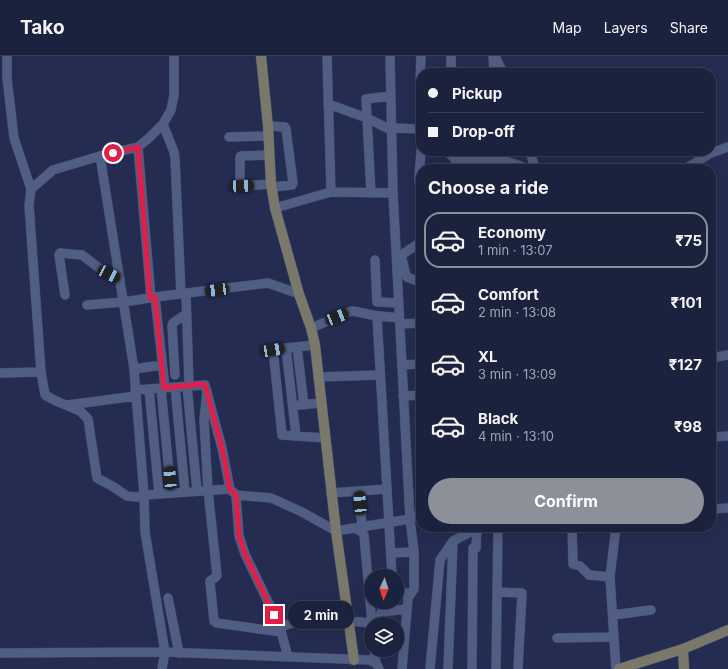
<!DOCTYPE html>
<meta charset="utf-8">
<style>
:root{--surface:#1b223d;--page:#242a44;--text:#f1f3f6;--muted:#a0a4b0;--line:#393f57;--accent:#8c9099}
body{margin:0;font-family:Inter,sans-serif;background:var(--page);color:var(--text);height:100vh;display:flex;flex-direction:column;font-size:15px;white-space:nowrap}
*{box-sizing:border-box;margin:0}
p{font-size:13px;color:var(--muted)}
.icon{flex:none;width:22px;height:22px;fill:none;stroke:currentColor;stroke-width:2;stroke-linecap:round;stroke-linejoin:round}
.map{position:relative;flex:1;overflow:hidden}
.sheet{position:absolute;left:416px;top:108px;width:300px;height:368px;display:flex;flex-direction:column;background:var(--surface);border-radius:16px;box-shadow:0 4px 16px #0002,0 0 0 1px var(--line)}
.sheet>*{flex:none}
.hud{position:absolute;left:416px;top:12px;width:300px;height:88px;border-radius:16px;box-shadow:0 4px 16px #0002,0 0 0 1px var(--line);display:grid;align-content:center;height:88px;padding:0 12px;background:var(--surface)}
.needle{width:26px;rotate:183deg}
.fabs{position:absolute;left:364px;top:513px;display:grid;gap:8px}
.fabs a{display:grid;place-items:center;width:40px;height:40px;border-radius:50%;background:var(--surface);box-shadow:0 4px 16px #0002,0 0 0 1px var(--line);font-size:20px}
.end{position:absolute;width:18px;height:18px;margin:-9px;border:5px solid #e11d48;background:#fff;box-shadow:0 0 0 2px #fff}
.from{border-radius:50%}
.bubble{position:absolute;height:28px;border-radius:14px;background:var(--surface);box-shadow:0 4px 16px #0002,0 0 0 1px var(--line);font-size:13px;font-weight:700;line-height:28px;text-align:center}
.car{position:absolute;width:12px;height:24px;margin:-12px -6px;border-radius:5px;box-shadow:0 0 3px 1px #0007;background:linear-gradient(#222 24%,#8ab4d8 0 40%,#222 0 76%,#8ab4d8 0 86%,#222 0)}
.hud b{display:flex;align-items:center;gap:14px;height:38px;font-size:15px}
.hud b+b{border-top:1px solid var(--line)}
.hud i{width:10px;height:10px;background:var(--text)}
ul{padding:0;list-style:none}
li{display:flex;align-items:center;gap:12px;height:56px;margin:0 8px 6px;padding:0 4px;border:2px solid transparent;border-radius:16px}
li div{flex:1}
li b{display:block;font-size:15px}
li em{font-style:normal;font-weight:700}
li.active{border-color:var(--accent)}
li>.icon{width:36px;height:36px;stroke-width:1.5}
h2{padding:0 12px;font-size:18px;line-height:48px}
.primary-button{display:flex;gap:8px;margin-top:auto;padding:8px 12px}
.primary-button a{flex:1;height:46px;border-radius:24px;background:var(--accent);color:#fff;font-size:16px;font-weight:700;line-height:46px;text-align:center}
header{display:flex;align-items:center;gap:24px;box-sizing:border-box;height:56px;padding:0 20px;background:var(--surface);border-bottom:1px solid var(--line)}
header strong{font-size:19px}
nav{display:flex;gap:22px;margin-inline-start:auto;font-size:14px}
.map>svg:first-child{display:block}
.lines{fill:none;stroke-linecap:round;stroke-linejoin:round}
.street-casing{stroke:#404866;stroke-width:10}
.secondary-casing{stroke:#404866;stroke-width:11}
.street{stroke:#515e84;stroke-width:9}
.secondary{stroke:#7a776b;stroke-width:10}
.route{stroke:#e11d48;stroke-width:5}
</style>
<header>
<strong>Tako</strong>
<nav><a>Map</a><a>Layers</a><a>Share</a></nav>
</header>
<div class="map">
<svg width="728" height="613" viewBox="0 0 728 613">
<rect width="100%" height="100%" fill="#242d51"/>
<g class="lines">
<defs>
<path id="street" d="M7,0v22l7,60 17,51
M174,0v39l-3,15 -8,14 -14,14 -11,9 -38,9 -47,14 -22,19 -2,16 12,167 4,23 11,6 24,10 8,8 9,59 15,8 15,10 10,1 7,-2 86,-6 6,6 35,3 29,13 36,20 74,-12 11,-6
M327,0l4,136
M390,0l3,137 17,326 4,33v37l-6,9 -6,71
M421,0l-1,26 1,3
M451,0v10l3,7
M493,0l1,17
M495,0l8,17
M328,48l39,14 24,12
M163,68l11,28 1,6 6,136
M268,70l17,1 1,2 7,54 -1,2 -20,2
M391,72l30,1
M229,81l39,-1
M138,91l13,151
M447,95l8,8 1,10
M530,95l5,18
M269,99l-28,1 -1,1v27l2,2 29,-2
M100,100l34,213 10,126 1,37 20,120 -3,17
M455,103c25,0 50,-2 72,10
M685,113l26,-16 17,-6
M421,131l-2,-6v-4l2,-26
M371,137l-5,-94 25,-3
M275,152l56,-16 62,1
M401,199l5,20 1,2 12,5 2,9
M397,202l24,-16
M375,204l2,42h1l21,1
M186,238l3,91
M65,239l-6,-40 1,-2 22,2 17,13 21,11
M155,241l10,91
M87,249l37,-3 31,-5 113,-14 31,11
M377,260l15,260
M400,268l21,-1
M311,272l41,-17 6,1 14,3 27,3
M315,289l-29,3 -13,2 9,85 43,3
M297,291l7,58
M286,292l10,88
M711,302l17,-3
M402,309l19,-1
M134,313l28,-4
M0,317l41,-1
M175,319l-3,-49 1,-3 13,-9
M318,321l62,-2
M187,330l10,105
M175,331l10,105
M161,332l10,105
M149,333l10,105
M135,334l70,-5 17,63 8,41
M207,335l-3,29 4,70 9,85 -1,2 -6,4v1l4,39 3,2 64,9
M403,340l18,-1
M68,349l68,-9
M299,349l22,-2
M711,381l17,-1
M359,435l3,36
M331,437l56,-4
M236,439l3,41 6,18 35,73 8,30
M711,453l17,-1
M572,471l1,37 7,2 9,9 21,2
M616,471l-6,50 6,92
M355,472l7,4 2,3 8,89
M391,497l23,-1
M497,536l25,1 -4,76
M397,537h13
M168,542l11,55
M613,559l38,-5
M372,563l8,-2 1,-4 1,-1 25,-3
M280,571l24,-8 6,-1 62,5
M557,582l57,-1
M374,594l2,13
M0,597l165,-1 204,8 7,3 3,6
M430,613l10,-109 13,-19 23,-12
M448,613l5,-128
M472,613l1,-121h3l1,-21
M496,613l2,-142"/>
<path id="secondary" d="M261,0l7,70 3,58 4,24 24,86 12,34 4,17 21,186 18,129
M683,593l1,20
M619,613l64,-20 45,-19"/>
</defs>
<use href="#street" class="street-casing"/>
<use href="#secondary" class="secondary-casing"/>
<use href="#street" class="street"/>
<use href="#secondary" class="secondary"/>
</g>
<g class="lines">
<path class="route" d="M113,97l25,-6 12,151 5,-1 9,91 38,-4 3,1 17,63 8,41 6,6 3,41 6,18 29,61"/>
</g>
</svg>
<div class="fabs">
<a><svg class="needle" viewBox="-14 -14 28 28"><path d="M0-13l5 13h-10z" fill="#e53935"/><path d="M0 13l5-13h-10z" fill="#a0a4b0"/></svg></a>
<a><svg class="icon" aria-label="layers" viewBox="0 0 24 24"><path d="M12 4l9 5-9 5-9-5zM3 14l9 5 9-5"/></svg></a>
</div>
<i class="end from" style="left:113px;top:97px"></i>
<i class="end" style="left:274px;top:559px"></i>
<div class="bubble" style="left:288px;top:545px;width:66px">2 min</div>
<i class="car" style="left:242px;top:130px;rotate:88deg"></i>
<i class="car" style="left:109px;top:218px;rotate:116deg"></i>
<i class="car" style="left:217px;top:234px;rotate:263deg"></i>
<i class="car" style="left:337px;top:261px;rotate:68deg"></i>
<i class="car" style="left:273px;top:294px;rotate:80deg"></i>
<i class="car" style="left:170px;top:422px;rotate:355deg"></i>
<i class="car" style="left:360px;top:447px;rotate:355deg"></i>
<div class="hud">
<b><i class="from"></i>Pickup</b>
<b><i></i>Drop-off</b>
</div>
<section class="sheet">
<h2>Choose a ride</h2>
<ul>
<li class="active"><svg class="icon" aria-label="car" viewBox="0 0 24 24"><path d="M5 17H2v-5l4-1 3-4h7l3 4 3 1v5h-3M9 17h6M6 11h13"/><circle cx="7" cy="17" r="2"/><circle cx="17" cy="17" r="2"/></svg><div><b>Economy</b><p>1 min · 13:07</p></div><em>₹75</em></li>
<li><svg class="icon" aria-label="car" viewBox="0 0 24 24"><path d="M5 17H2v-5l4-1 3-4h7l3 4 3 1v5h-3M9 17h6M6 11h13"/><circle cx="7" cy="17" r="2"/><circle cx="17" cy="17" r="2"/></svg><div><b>Comfort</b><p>2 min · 13:08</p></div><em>₹101</em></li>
<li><svg class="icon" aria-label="car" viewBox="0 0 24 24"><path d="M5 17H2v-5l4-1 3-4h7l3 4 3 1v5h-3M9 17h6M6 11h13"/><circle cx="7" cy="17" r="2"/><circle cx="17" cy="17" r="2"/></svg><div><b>XL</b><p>3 min · 13:09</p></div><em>₹127</em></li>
<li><svg class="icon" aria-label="car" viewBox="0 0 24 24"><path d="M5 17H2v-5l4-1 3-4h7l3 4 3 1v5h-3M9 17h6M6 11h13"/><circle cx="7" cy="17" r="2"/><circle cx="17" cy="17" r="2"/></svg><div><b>Black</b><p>4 min · 13:10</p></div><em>₹98</em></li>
</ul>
<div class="primary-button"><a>Confirm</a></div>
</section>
</div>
